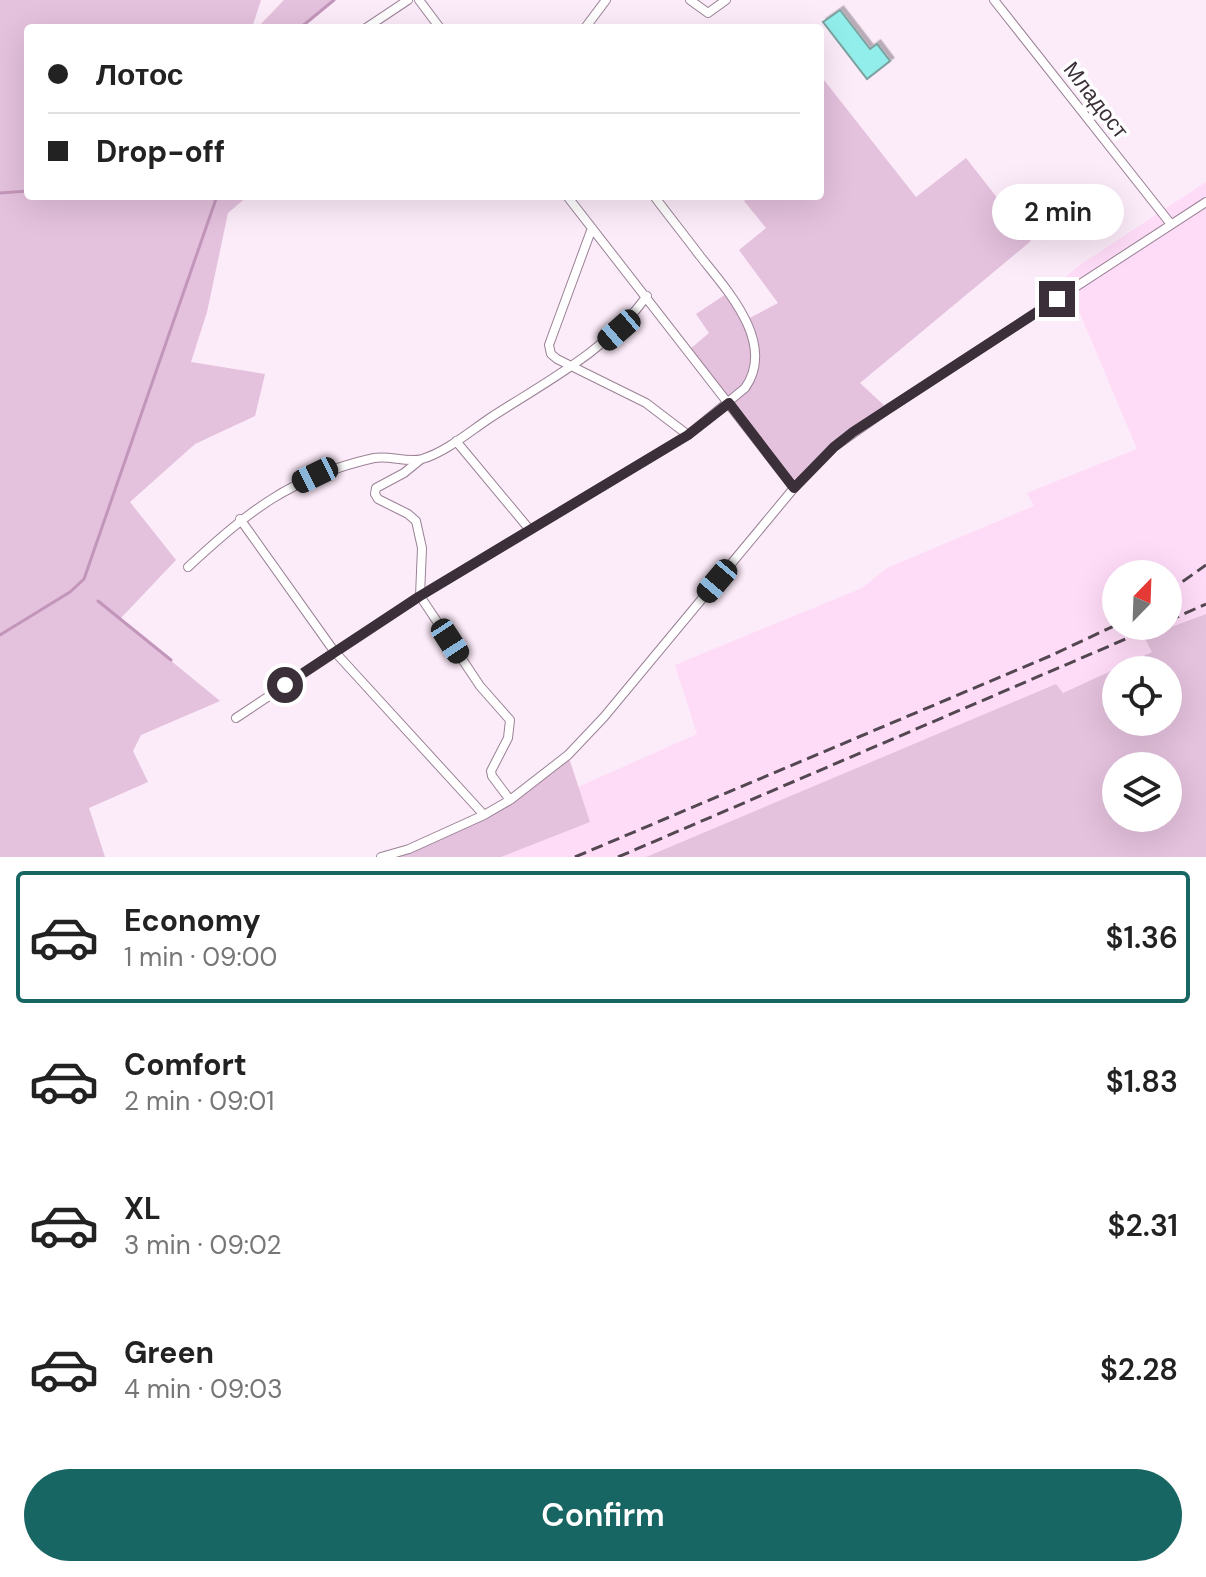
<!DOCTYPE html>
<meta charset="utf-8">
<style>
:root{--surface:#fff;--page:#f2f2f2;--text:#222;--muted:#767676;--line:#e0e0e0;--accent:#186664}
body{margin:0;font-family:"DM Sans",sans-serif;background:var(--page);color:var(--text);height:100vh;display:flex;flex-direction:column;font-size:30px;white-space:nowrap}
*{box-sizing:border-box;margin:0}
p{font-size:26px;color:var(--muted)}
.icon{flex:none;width:44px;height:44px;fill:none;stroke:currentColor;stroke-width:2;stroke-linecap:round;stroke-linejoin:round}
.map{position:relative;height:857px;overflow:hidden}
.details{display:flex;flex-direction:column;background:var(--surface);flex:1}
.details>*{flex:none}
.guide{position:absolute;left:24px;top:24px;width:800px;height:176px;border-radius:8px;box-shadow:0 8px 32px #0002;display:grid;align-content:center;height:176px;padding:0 24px;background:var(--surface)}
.needle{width:52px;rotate:23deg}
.buttons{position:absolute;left:1102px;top:560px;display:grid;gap:16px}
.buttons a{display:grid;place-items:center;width:80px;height:80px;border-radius:50%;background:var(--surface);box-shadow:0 8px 32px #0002;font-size:40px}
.end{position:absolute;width:36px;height:36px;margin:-18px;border:10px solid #3b3039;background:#fff;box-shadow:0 0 0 4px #fff}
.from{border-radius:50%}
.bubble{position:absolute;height:56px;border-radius:28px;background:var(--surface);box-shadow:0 8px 32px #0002;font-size:26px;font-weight:600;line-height:56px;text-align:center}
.car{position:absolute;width:24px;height:48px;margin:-24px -12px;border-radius:10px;box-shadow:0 0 6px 2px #0007;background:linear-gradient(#222 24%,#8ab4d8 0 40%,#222 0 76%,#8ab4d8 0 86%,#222 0)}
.guide b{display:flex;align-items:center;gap:28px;height:76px;font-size:30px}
.guide b+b{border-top:2px solid var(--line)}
.guide i{width:20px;height:20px;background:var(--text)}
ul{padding:14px 0 0;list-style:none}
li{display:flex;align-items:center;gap:24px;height:132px;margin:0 16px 12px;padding:0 8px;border:4px solid transparent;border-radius:8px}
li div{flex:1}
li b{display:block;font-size:30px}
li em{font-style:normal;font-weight:600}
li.on{border-color:var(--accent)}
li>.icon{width:72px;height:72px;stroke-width:1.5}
.cta{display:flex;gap:16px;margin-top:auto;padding:16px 24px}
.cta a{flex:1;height:92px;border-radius:48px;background:var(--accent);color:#fff;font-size:32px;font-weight:600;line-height:92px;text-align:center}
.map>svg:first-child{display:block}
.built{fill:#fedbf7;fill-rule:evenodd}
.green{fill:#e4c1dd;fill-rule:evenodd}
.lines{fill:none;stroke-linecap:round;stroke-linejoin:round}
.stream{stroke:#c296ba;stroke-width:3}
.building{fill:#92eeeb;stroke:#7ba19f;stroke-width:2;filter:url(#shadow)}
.street-casing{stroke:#9a8195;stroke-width:10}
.street{stroke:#fff;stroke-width:8}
.rail{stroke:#534751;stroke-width:3;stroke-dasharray:12 6;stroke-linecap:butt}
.route{stroke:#3b3039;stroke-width:10}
.labels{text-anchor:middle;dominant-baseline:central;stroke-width:7;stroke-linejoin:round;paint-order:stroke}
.street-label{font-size:22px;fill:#3b3039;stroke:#fefefe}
</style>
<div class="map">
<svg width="1206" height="857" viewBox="0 0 1206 857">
<defs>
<filter id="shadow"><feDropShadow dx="3.5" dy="-3.5" stdDeviation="0" flood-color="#0004"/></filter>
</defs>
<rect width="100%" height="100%" fill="#fcebf9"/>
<path class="built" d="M1206,182v432l-61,23 8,15 -90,41 -7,-8 -410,172h-145l88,-35 -11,-35 119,-53 -22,-69 187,-77 25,-20 147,-62 -7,-13 110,-44 -66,-157 -9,-12 18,-15zM1116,574h52v52h-52z"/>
<path class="green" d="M0,0h261l-9,28h-224v168h220l-20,17 -21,99 -16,50 74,12 -10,42 -60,28 -65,58 46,58 -56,59 100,82 -79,34 -8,16 15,31 -59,26 16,49h-105z
M284,0h52l-36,28h-43z
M820,75l96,122 50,-39 65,83 -171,142 28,26 -35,23 -59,56 -105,-138 20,-17 -13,-19 33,-22 17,28 32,-17 -39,-53 27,-22 -22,-27 7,-5h69z
M1206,614v243h-560l410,-173 7,9 89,-41 -8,-15zM1116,670h52v52h-52zM1116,766h52v52h-52z
M568,755l22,67 -89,35h-120l104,-42z"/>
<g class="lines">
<path class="stream" d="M300,28l34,-28
M0,193l28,-2
M98,601l73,59
M0,635l70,-43 14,-13 133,-383"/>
</g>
<path class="building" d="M840,10l30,39 7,-5 13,17 -23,18 -44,-57z"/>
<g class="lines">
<defs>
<path id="street" d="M419,0l21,28
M690,0l18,13 18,-13
M994,0l176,223
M366,28l42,-28
M585,28l21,-28
M567,196l227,292
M592,228l-39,106 -4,11 2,9 6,5 89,44 42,32
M456,441l74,89
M420,460l-16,13 -28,15 -1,6 3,5 30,15 8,7 6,27 -2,48 60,90 30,34 -2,18 -17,33 1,5 18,24
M240,519l94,132 150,164
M188,567c61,-56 102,-90 186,-109 15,-3 33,5 48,1 24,-7 47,-27 68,-41 55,-36 117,-67 157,-122
M236,718l184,-122 268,-161 57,-47c32,-45 -19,-99 -45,-132 -15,-20 -31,-40 -46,-60
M381,857l28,-8 75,-34 26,-15 58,-45 36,-38 190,-229 40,-41 54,-38 318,-207"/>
</defs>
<use href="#street" class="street-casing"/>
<use href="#street" class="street"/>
<path class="rail" d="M1168,592l38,-27
M1168,621l38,-17
M575,857l475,-201 66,-31
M618,857l538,-231"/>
</g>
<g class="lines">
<path class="route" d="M285,685l135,-89 268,-161 41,-32 65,85 40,-41 19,-15 204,-133"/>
</g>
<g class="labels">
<g class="street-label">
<text transform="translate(1096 100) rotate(52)">Младост</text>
</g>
</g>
</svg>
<div class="buttons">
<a><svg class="needle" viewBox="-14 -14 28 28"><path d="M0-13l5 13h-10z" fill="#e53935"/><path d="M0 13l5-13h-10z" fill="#767676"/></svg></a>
<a><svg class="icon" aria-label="locate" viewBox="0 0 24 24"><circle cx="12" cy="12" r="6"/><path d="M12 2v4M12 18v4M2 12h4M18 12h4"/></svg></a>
<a><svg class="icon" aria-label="layers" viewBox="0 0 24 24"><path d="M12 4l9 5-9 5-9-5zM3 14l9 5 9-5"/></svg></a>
</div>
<i class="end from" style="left:285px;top:685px"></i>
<i class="end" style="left:1057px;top:299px"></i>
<div class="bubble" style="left:992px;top:184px;width:132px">2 min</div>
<i class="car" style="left:619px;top:330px;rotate:229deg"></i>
<i class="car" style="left:315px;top:475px;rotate:244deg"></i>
<i class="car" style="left:717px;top:581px;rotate:220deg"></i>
<i class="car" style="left:450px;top:641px;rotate:147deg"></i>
<div class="guide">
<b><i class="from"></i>Лотос</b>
<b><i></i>Drop-off</b>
</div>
</div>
<section class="details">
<ul>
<li class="on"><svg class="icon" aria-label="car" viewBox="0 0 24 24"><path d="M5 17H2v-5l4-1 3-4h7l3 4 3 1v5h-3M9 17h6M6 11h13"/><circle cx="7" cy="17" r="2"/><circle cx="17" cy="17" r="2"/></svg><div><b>Economy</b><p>1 min · 09:00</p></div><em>$1.36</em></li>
<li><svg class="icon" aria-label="car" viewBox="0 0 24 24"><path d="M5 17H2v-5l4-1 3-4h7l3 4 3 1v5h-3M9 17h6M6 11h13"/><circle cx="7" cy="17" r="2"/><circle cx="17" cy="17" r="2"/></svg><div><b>Comfort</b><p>2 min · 09:01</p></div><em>$1.83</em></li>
<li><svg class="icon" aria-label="car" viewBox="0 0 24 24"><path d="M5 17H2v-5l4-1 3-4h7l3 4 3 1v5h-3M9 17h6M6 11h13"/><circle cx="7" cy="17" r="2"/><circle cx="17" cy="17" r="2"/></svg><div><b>XL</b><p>3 min · 09:02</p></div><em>$2.31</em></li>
<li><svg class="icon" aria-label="car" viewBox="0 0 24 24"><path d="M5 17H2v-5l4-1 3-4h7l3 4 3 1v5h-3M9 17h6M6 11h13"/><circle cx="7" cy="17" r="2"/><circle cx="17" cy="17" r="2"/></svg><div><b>Green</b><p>4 min · 09:03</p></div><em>$2.28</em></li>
</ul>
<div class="cta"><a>Confirm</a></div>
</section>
